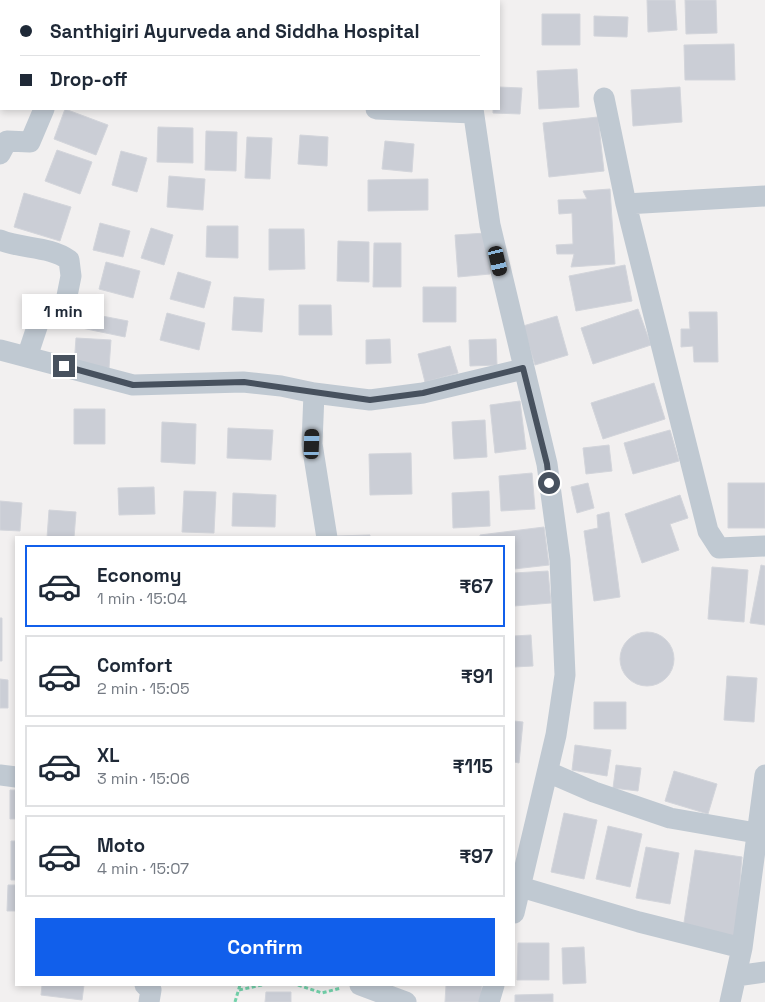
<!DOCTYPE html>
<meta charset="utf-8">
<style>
:root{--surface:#fff;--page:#f6f6f7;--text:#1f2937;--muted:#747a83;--line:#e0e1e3;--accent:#115feb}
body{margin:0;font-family:"Space Grotesk",sans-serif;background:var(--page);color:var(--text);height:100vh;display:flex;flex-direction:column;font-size:19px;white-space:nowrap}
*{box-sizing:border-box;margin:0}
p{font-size:16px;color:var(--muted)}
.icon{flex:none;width:28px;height:28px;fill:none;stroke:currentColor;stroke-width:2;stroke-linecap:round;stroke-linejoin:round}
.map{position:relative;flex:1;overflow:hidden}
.panel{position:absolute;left:15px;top:536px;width:500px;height:450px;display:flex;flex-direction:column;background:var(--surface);border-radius:0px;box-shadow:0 2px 8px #0003}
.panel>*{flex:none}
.hud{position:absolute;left:0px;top:0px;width:500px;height:110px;box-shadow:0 2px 8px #0003;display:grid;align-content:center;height:110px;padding:0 20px;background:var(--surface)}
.end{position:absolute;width:22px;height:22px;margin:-11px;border:6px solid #47515e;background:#fff;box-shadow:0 0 0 2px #fff}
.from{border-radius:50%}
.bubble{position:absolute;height:35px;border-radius:0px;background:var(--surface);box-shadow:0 2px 8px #0003;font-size:16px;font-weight:700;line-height:35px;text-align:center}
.car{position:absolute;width:15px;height:30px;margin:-15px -8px;border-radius:6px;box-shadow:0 0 4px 1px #0007;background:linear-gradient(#222 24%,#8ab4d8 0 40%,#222 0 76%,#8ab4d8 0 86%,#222 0)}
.hud b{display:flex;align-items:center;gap:18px;height:48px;font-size:19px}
.hud b+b{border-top:1px solid var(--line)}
.hud i{width:12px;height:12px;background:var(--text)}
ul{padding:9px 0 0;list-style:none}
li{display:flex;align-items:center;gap:15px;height:82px;margin:0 10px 8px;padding:0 10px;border:2px solid var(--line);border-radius:0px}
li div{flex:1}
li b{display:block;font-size:19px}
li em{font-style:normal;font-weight:700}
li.on{border-color:var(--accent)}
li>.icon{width:45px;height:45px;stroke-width:1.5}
.action{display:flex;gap:10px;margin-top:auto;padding:10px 20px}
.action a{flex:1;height:58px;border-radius:0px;background:var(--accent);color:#fff;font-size:20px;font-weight:700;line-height:58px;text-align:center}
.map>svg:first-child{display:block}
.building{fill:#cbced6;stroke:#d3d5db}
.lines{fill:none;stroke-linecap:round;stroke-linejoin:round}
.path{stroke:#73d1aa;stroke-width:3;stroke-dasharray:4 2.5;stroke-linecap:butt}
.minor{stroke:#c0c9d2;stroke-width:21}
.route{stroke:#47515e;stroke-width:6}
</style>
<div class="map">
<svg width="765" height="1002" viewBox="0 0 765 1002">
<rect width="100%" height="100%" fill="#f2f0f0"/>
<path class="building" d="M647,0h28l2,30 -29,2z
M685,0h31l1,33 -31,1z
M542,14h38v31h-38z
M594,16l34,1 -1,20 -33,-1z
M734,44l1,36h-50l-1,-35z
M577,69l2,38 -40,2 -2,-38z
M499,87l23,1 -2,26 -27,-1v-4h6z
M680,87l2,35 -49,4 -2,-36z
M65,109l43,16 -12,30 -42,-16z
M598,117l6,54 -55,6 -6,-54z
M158,127l35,1v35l-36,-1z
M206,131l31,1 -1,39 -31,-1z
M300,135l28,2 -1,29 -29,-2z
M247,137l25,1 -2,41 -25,-1z
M385,141l29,3 -2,28 -30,-3z
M57,150l35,12 -12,32 -35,-13z
M121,151l26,7 -10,34 -25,-7z
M169,176l36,3 -2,31 -36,-3z
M428,179v31l-60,1v-31z
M610,189l5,75 -44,3 3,-13h-17l-1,-9 17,-1 -1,-31 -13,1 -1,-14 29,-1 -4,-8z
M24,193l47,14 -11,34 -46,-14z
M100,223l30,8 -7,26 -30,-7z
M207,226h31v32l-32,-1z
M151,228l22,7 -9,30 -23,-7z
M269,229h35l1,40 -36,1z
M486,233l4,41 -32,3 -3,-42z
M338,241l31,1v40l-32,-1z
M374,243h27v44h-28z
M106,262l34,9 -7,27 -34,-9z
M625,265l7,36 -56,10 -7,-35z
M178,272l33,10 -7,26 -34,-9z
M423,287h33v35h-33z
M234,297l30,2 -2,33 -30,-2z
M299,305h32l1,30h-33z
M638,309l13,36 -58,19 -12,-36z
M81,312l47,9 -3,16 -48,-10z
M689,312h28l1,50h-24l-1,-16 -12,1v-18h9z
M167,313l38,10 -6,27 -39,-10z
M557,316l11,39 -33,10 -12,-39z
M76,338l35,2 -2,28 -35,-2z
M390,339l1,24 -25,1v-24z
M496,339l1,26 -27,1 -1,-26z
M450,346l8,27 -33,9 -7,-28z
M654,383l11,36 -62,20 -12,-36z
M520,401l6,48 -31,4 -5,-48z
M74,409h31v35h-31z
M485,420l2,37 -33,2 -2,-37z
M162,422l34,2 -1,40 -34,-2z
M228,428l45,2 -2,30 -44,-2z
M670,430l9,31 -46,13 -9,-31z
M609,445l3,26 -26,3 -3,-26z
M411,453l1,41 -42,1 -1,-41z
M532,473l3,36 -34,2 -2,-35z
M588,483l6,25 -17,5 -6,-26z
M728,483h37v45h-37z
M154,487l1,27 -36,1 -1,-27z
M184,491l32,1 -2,41 -32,-1z
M489,491l1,35 -37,2 -1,-35z
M233,493l43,2 -1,32 -43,-1z
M680,495l8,23 -18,6 9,26 -37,13 -17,-49z
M0,501l22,2 -2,28 -20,-1z
M49,510l27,2 -2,26h-27z
M609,512l11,85 -26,4 -10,-70 14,-3 -1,-13z
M544,527l5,38 -35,4v-31h-34v-3z
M370,535v3h-34v-2z
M761,565l4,1v59l-15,-2z
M712,567l36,3 -4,52 -36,-3z
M548,571l3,32 -37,3v-33z
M0,618h2v43h-2z
M620 659a27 27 0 1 1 54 0a27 27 0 1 1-54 0Z
M531,635l2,31 -19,1v-31z
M727,676l30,2 -3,44 -30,-2z
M0,679l8,1v28h-8z
M594,702h32v27h-32z
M514,721l9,1 -4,41 -5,-1z
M575,745l36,5 -4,26 -35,-6z
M616,765l25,3 -3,23 -25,-3z
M674,771l43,13 -9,30 -43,-13z
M10,790h6v29h-6z
M564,813l33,7 -13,59 -33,-7z
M608,826l34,8 -12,53 -34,-8z
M11,841h5v39h-5z
M646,847l33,6 -9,51 -34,-6z
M695,850l47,7 -7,82 -52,-10z
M8,885h8v26h-9z
M518,943h31v37h-32z
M584,947l2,36 -23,1 -1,-36z
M42,985h42l-2,15 -41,-5z
M446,985h36l-1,17h-36z
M266,992h25v10h-26z
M553,994v8h-38v-7z"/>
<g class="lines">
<path class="path" d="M298,985l24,8 19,-5
M239,990l23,-5
M235,1002l5,-17"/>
<path class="minor" d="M486,1v-1
M0,30h1
M604,98l22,106 139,-8
M376,109l97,4
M473,109l17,116 57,239 13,96 5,115 -9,60 -42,178
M0,154l7,-13 23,1 14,-33
M626,204l82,327 11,17 46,-2
M0,240c22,9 50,6 69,20l2,16 -5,25 -26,17 -13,39
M0,350l133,35 110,-3 38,4 33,7 -2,51 15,94
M314,393l56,7 53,-7 100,-24
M548,772l46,20 76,26 86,15
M0,775l16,2
M514,885l125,37 103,26 -12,54
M742,948l23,-173
M736,976l29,-4
M145,985l6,5 -2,12
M360,985l46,17
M489,1002l5,-17"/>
</g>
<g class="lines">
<path class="route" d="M64,366l69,19 111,-3 126,18 53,-7 100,-25 24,96 2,19"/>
</g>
</svg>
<i class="end from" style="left:549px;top:483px"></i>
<i class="end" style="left:64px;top:366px"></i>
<div class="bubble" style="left:22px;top:294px;width:82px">1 min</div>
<i class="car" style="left:498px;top:261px;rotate:167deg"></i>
<i class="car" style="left:312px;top:444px;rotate:2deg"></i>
<div class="hud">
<b><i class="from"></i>Santhigiri Ayurveda and Siddha Hospital</b>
<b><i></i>Drop-off</b>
</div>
<section class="panel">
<ul>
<li class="on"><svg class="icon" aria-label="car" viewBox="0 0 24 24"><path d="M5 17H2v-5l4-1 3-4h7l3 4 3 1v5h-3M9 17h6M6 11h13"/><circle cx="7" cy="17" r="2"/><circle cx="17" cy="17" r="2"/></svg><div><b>Economy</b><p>1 min · 15:04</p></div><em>₹67</em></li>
<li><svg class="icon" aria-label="car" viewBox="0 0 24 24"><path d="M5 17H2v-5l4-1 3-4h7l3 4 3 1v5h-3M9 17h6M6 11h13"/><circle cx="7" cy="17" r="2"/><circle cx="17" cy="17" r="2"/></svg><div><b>Comfort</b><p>2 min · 15:05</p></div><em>₹91</em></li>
<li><svg class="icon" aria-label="car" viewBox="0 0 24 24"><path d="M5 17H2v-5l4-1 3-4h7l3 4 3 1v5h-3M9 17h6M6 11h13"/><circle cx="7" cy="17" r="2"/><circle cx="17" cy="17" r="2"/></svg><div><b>XL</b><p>3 min · 15:06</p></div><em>₹115</em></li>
<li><svg class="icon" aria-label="car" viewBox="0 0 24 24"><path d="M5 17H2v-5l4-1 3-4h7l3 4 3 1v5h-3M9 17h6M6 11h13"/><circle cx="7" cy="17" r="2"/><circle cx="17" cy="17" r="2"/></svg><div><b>Moto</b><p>4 min · 15:07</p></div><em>₹97</em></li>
</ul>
<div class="action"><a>Confirm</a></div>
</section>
</div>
